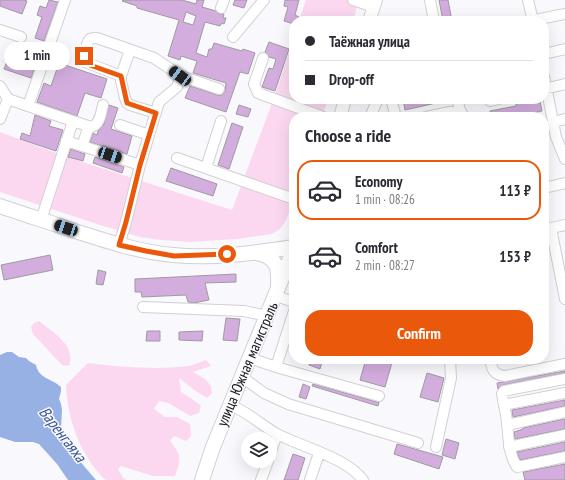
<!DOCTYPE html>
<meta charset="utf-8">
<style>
:root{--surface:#fff;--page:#f2f2f3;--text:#2b2b33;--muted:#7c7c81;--line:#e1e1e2;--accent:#ea580c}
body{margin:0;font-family:"PT Sans Narrow",sans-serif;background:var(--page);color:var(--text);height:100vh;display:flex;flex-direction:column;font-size:15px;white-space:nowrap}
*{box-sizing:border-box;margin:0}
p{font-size:13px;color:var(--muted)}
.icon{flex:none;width:22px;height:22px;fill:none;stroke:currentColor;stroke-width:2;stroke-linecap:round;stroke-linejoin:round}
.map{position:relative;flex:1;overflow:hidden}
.panel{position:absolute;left:289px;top:112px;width:260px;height:252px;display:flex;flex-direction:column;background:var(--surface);border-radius:16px;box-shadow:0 4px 16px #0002}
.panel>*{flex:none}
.guide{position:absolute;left:289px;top:16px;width:260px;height:88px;border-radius:16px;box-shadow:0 4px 16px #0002;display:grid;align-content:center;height:88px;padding:0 16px;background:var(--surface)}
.tools{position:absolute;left:241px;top:432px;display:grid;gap:8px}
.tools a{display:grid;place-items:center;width:36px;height:36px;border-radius:50%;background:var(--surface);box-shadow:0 4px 16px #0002;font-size:20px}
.end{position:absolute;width:18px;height:18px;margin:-9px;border:5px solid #ea580c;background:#fff;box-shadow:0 0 0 2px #fff}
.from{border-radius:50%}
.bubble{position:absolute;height:28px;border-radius:14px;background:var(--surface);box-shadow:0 4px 16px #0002;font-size:13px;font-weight:700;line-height:28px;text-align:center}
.car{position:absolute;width:12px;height:24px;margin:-12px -6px;border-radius:5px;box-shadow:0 0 3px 1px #0007;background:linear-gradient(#222 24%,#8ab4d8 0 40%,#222 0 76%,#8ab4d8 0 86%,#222 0)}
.guide b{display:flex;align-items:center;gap:14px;height:38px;font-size:15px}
.guide b+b{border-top:1px solid var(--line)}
.guide i{width:10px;height:10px;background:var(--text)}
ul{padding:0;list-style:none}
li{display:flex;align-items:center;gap:12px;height:60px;margin:0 8px 6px;padding:0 8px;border:2px solid transparent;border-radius:16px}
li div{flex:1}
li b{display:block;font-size:15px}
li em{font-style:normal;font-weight:700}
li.on{border-color:var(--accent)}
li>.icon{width:36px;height:36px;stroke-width:1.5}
h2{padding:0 16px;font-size:18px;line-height:48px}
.primary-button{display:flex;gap:8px;margin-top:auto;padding:8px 16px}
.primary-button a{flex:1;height:46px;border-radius:16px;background:var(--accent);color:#fff;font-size:16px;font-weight:700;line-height:46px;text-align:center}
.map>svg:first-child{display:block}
.green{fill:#fbd8f0}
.water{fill:#97b1e4}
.building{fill:#d3adde;stroke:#9e9b9f;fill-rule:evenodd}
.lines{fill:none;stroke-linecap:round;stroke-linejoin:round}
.minor-casing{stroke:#d1d0d4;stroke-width:12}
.major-casing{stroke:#d1d0d4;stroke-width:14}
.highway-casing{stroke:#d1d0d4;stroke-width:16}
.minor{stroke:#fff;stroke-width:10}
.major{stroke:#fff;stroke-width:12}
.highway{stroke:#fff;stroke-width:14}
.route{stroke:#ea580c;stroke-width:5}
.labels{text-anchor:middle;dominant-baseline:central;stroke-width:3;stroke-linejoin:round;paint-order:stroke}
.street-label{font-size:15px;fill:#161517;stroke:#f9f8fc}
.water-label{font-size:16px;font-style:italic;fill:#375594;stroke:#f9f8fc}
</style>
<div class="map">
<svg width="565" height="480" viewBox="0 0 565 480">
<rect width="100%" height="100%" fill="#f9f8fc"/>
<path class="green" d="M306,0h53l-6,21h-54z
M294,37v62h34l-6,18h-28v85l-9,20 -5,7 -8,5 -35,5 -48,3 -28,-2 -21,-3 -43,-13 -97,-32v-60l67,25 165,53 42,-112z
M39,321c15,12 37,24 30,45l-7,-1 -29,-31 -2,-7 3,-4z
M206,360l5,6 -18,6 12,7 6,7 1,7 -5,5 -10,-6 -18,-14 2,14 20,13 -2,8 -9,3 -22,-13 -9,-2 -5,8 11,8h12l13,7 1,12 -5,5 -12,-5 -4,5c12,15 11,17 5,35h-22l-32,-10 -3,3 5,9 4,2h-21c-25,-22 -39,-62 -40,-95l22,-22c32,4 69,7 100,3 6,-1 12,-4 18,-6z"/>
<path class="water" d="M7,352h5l7,5 7,1 3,3 7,4c3,14 15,13 25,22v4l-2,8 2,5 1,6 -1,19 -2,1 13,22 24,28h-28l-11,-16 -18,-20 -6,-2h-18l-15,-5v-82z"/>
<path class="building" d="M0,0h24l3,1 -5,13 -22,-8z
M49,0l9,2 -14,39 -9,-3 7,-21 -5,-2 3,-9 6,2z
M123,0h59l14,4 1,-4h7l-2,7 14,4 3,3h5l-1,4h3l-2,6 -2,-1 -2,3 -15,-4 -9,31 11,4 2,-8h3l2,-6 28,8 1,-2 12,4 -7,21 -8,-2 -14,40 -41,-14 5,-12 31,10 4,-5 1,-8 -33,-10 4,-12 -16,-5 -1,4 -12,-4 11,-36 -42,-12v-2l-15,-5zM186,12l10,4 -3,9 -10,-3z
M235,0h12l-3,8 -11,-3z
M285,0h14l-4,15 4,2 -1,4h-4v3l-10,-3 4,-14 -4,-1z
M439,0h9l4,21h-9z
M269,42l20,7 -14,42 -13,-4 7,-19 4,1 3,-10 -7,-2 -4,-5z
M30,50l10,3 -9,25 -27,-9 4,-10 10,4 1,-3 6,2z
M59,63l48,16 -6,19 -16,-5 -8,23 -40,-14 7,-19 7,3z
M403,99h42v2l-40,9z
M534,100v3l6,-2 2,10 -17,4 -1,-2 -14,3v1h-19l-1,-6 26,-5v-3z
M109,105l9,3 -7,21 21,7 -5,18 -37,-12 3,-9 4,2 1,-4 6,-7z
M239,105l12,4 -3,8 -12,-3z
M35,115l16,6 -2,5 14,4 -7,21 -36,-12 2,-6 8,3z
M232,123l11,4 -14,42 -11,-4z
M71,149l14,5 -2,7 -15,-4z
M95,157l29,10 -2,6 -29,-10z
M171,168l46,16 -4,12 -47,-15z
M50,255l3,15 -49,10 -3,-15z
M98,270l8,2 -3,13 -7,-1z
M236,274v8l-31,1 4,17 -15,3 -6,-1 -2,-7 -44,2 -1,-5h-6v-13z
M226,318l14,1 -3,22 -14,-1z
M147,331h13v10h-14z
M203,331l-1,10 -23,-1v-8z
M310,359l12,3 -2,7 -11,-4z
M366,359h27l-8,28 -25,-7z
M565,371v2l-62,12 -5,4 -1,-6z
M427,373l17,5 -6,24 -18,-5z
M303,384l7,3 -4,12 -7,-2z
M313,384l64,18h2l-1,4 -66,-20z
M565,400v6l-52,11 -1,-7z
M565,419v10l-50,10 -1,-7 9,-3v-1z
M446,439l13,4 -4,16 -13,-4z
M565,442v9l-45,9 -3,-8z
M397,444l46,13 -4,12 -45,-15z
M293,454l12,4 -7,22h-14z
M565,464v16h-40l-2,-8z"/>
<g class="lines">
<defs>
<path id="minor" d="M65,0l-37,106 63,21c9,-2 10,-14 12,-22
M353,0l21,7
M430,0l4,21
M528,0l5,21
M221,8l3,-8
M530,21l35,-7
M0,30l21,7
M233,37l31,-37
M130,50l-9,26v5l4,17 2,5 3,2 26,8
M544,54l21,-5
M263,58l-9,26 4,9 65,24
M121,76l-36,-14c-2,-5 1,-19 5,-23 3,-1 5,-1 7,-1l57,20 27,18 38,13
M544,76l12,61 9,22
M0,86l8,13 -8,20
M544,89l21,-5
M8,99l20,7
M391,99l5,18
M457,99l3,11 4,7
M490,101l9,-2
M370,117l8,-18
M426,117l34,-7
M553,122l12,-3
M120,125l29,10
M66,141l35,11
M82,146l7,-20
M110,155l30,10
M177,158l117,41
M206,168l15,-47
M544,188l21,-5
M41,220l32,-99
M565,225l-14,3 14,71
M119,245l7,-23 14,-57 19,-63 18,-15 4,-11
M276,296l18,6
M143,307l101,4 23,5
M250,358l26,9 103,29
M490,359c2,11 4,16 15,17l60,-12
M276,367l18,-56
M242,377l22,16 24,11 130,39
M565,379l-61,12 -2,3 2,11 61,-12
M230,405c18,7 31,20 47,29 25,13 70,24 86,46
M504,405c1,6 3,12 3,19 2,15 1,29 10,43l48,-10
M508,425l57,-13
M436,447l15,-69 -1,-19
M509,447l56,-12
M270,454l7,-20
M261,480l7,-19
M310,480l9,-27"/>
<path id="major" d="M369,21l7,-21
M340,117l5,-18"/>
<path id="highway" d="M0,206c26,9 52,17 78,26 31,10 62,20 95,23 40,4 82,-2 121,-8
M256,253c20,3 23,14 22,32
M202,480l11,-33 81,-198"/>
</defs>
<use href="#minor" class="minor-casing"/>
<use href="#major" class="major-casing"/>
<use href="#highway" class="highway-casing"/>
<use href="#minor" class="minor"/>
<use href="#major" class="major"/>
<use href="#highway" class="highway"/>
</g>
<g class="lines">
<path class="route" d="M84,56v3l3,5 34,12 6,27 29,10 -16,52 -14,57 -7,23 27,6 28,5 53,-2"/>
</g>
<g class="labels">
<g class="street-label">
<text transform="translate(247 364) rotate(-67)">улица Южная магистраль</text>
</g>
<g class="water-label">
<text transform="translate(63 434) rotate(52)">Варенгаяха</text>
</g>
</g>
</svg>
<div class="tools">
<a><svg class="icon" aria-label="layers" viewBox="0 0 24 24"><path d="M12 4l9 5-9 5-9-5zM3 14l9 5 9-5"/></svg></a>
</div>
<i class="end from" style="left:227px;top:254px"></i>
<i class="end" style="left:84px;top:56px"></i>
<div class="bubble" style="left:4px;top:42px;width:66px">1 min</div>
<i class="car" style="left:180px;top:76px;rotate:306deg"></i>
<i class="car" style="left:110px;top:155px;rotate:108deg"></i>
<i class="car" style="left:66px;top:228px;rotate:289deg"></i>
<div class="guide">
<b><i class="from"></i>Таёжная улица</b>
<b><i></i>Drop-off</b>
</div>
<section class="panel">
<h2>Choose a ride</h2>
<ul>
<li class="on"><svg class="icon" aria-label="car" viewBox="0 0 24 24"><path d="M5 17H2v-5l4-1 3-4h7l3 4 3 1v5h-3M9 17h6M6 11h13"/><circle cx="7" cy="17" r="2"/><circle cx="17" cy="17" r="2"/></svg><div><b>Economy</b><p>1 min · 08:26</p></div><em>113 ₽</em></li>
<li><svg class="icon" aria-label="car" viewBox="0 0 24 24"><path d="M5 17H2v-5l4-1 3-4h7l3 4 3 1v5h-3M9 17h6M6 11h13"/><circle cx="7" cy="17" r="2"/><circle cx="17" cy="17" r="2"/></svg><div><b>Comfort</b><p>2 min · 08:27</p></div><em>153 ₽</em></li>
</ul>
<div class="primary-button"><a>Confirm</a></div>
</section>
</div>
